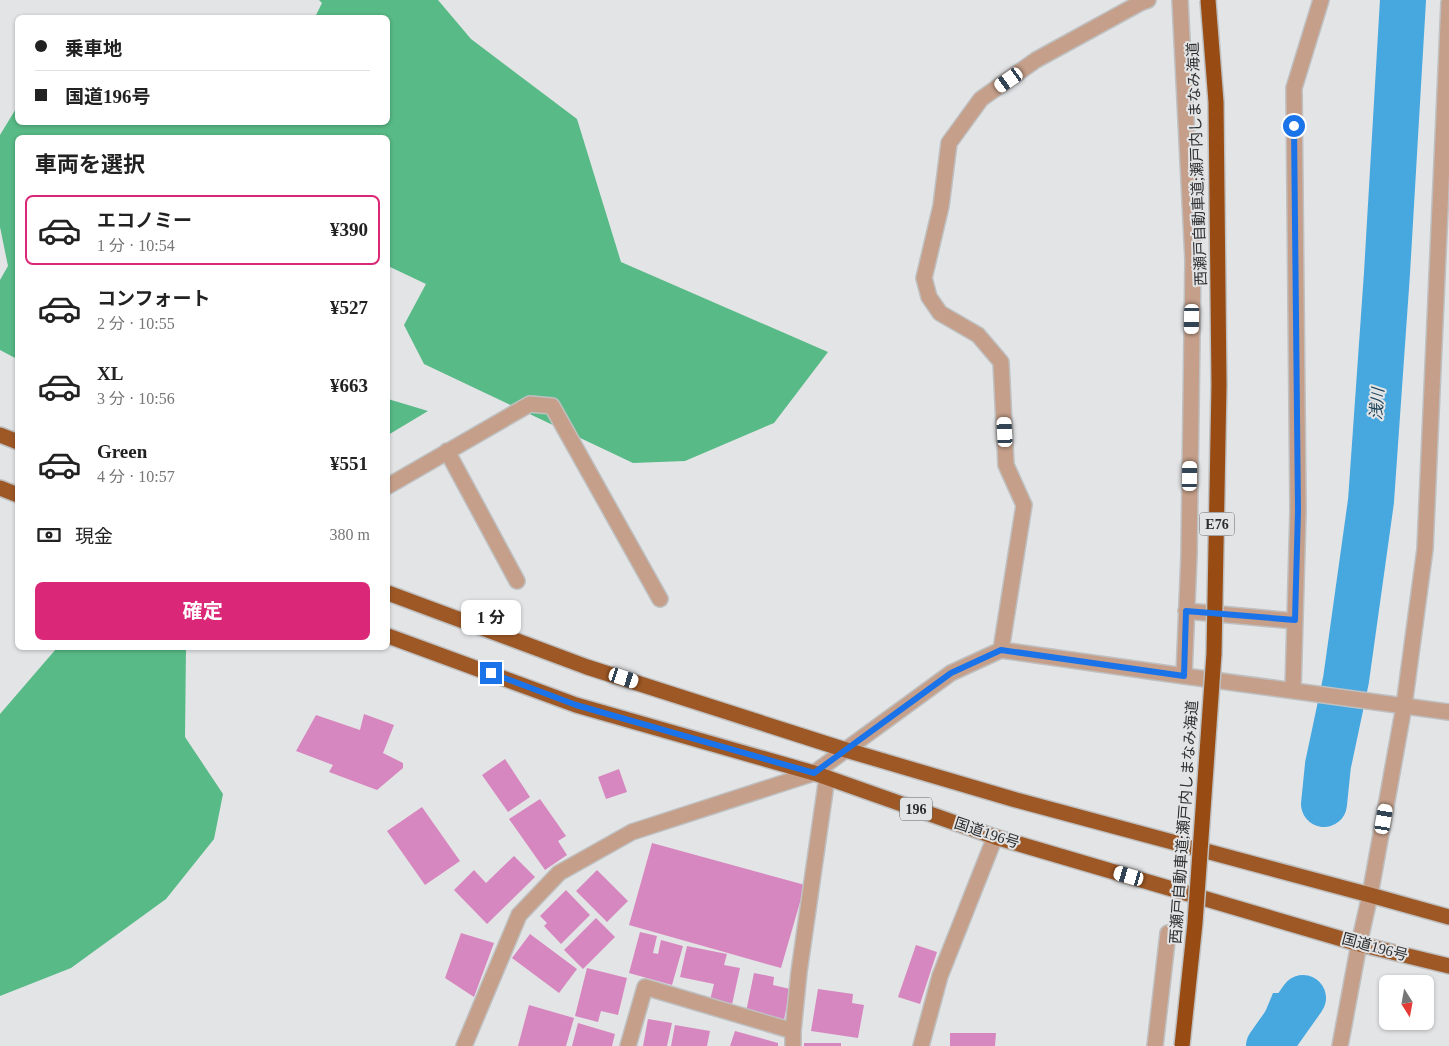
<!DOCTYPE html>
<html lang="ja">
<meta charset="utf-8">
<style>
:root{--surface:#fff;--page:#f6f6f6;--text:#222;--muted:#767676;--line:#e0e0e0;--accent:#db2777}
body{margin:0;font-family:"Times New Roman","Noto Sans JP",serif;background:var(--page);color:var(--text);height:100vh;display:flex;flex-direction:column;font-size:19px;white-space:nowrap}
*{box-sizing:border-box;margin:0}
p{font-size:16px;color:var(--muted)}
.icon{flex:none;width:28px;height:28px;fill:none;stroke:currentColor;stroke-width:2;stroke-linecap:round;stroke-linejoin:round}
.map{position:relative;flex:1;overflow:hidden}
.details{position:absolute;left:15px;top:135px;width:375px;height:515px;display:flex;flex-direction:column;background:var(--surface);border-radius:8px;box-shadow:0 1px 4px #0004}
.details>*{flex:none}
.guide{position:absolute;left:15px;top:15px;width:375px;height:110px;border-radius:8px;box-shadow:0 1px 4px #0004;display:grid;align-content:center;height:110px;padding:0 20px;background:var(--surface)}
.needle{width:32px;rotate:169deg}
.controls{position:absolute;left:1379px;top:975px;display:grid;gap:10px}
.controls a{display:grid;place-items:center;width:55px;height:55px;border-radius:8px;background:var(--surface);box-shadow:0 1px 4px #0004;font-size:25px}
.end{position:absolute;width:22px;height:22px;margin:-11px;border:6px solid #1a73e8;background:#fff;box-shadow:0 0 0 2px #fff}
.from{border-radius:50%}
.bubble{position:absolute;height:35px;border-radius:8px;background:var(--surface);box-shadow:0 1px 4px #0004;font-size:16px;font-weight:700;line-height:35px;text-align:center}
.car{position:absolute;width:15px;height:30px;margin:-15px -8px;border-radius:6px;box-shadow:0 0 4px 1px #0007;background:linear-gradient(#fff 24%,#345 0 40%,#fff 0 76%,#345 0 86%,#fff 0)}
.guide b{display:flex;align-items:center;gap:18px;height:48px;font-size:19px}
.guide b+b{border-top:1px solid var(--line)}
.guide i{width:12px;height:12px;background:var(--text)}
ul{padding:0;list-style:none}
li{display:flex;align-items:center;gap:15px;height:70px;margin:0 10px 8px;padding:0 10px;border:2px solid transparent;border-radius:8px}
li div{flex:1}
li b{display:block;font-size:19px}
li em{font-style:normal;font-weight:700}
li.active{border-color:var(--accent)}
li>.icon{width:45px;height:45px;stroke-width:1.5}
h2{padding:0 20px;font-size:22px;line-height:60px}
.pay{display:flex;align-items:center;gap:12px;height:55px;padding:0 20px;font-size:19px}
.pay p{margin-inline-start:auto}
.action{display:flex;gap:10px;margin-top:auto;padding:10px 20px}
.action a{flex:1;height:58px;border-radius:8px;background:var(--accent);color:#fff;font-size:20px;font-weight:700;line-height:58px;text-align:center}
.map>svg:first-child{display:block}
.forest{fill:#58ba86}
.water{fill:#47a7df}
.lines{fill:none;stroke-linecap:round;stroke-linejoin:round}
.river{stroke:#47a7df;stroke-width:46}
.building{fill:#d787bf}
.minor-casing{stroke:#bfc0c1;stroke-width:18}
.tertiary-casing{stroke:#bfc0c1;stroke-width:18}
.trunk-casing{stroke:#bfc0c1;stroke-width:18}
.minor{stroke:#c59f89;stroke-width:15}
.tertiary{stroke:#c59f89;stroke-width:15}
.trunk{stroke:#9e5826;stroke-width:15}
.motorway-bridge-casing{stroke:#bfc0c1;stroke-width:18;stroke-linecap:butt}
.motorway-bridge{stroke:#984c13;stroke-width:15}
.route{stroke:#1a73e8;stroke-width:6}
.labels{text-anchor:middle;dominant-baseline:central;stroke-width:4;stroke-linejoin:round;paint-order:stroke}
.shield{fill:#e3e4e6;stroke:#646566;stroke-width:1}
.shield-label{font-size:14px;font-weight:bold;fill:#2e2e2f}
.street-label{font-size:15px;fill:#2e2e2f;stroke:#e3e4e6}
.water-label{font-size:16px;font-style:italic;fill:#163e55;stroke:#e3e4e6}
</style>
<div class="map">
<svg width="1449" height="1046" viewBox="0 0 1449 1046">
<rect width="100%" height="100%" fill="#e3e4e6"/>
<path class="forest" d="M319,0h119l33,39 106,80 44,143 207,90 -54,71 -89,38 -52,2 -209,-99 -20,-39 22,-41 -38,-18v-128h-370l-1,221 -17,-9v-70l8,-14 -8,-39v-92l17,-28 1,15h370v-104l-73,-1 7,-14z
M388,399l40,12 -40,24z
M56,648h130l-1,89 38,57 -9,45 -48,60 -95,69 -71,28v-282l56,-65z"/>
<path class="water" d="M1273,993h15l-2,49 -3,4h-32z"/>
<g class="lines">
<path class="river" d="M1324,804l4,-39 18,-85 25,-179 16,-228 16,-273
M1269,1046l34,-48"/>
</g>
<path class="building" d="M364,714l30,11 -11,28 20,10v5l-26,22 -48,-18 4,-7 -37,-14 20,-36 44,15z
M505,759l25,38 -22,15 -26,-37z
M619,769l8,23 -21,7 -8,-22z
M540,799l26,37 -8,5 9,14 -22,15 -36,-51z
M422,807l38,54 -35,24 -38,-54z
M652,843l153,42 -24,83 -152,-43z
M514,856l21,21 -48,47 -33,-34 20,-20 12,13z
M597,870l31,31 -21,21 -31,-31z
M566,890l24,25 -29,29 -17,-18 3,-3 -7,-7z
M596,918l19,19 -32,32 -19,-19z
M640,932l17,4 -4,17 5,1 3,-14 22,6 -11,39 -43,-12z
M461,933l33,10 -20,54 -29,-19z
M530,934l47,35 -18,24 -47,-35z
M916,945l21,7 -17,52 -22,-7z
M687,946l40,8 -3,11 16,3 -9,41 -22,-5 5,-20 -34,-7z
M587,968l40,10 -9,37 -17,-4 -3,11 -23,-6z
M754,973l20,4 -1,8 17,4 -6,31 -38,-8z
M818,989l35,5 -1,9 12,2 -6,33 -47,-7z
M529,1005l45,13 -8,28h-48z
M648,1019l24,4 -5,23h-24z
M578,1023l37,11 -3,12h-40z
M675,1025l35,6 -3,15h-36z
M735,1031l43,12v3h-48z
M950,1033h46l-1,13h-45z
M804,1043h37v3h-37z"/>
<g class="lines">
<defs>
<path id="minor" d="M1180,0l13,260 -4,295 -5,121
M447,451l70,130
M388,486l142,-82 22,2 108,193
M1186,611l109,10
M1001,650l23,-145 -18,-40 -5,-103 -23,-27 -38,-22 -11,-16 -5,-19 17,-72 8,-63 32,-44 55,-39 104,-57 8,-3
M1293,690l5,-179 -4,-423 27,-88
M793,1031l6,-59 28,-195
M464,1046l55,-131 40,-42 73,-41 182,-59 137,-100 50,-23 183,26 265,36
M628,1046l17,-59 148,44v15
M921,1046l19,-70 55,-139
M1155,1046l13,-113"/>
<path id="tertiary" d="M1340,1046l19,-102 11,-49 34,-189 21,-157 24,-546"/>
<path id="trunk" d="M0,435l18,7
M0,488l18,7
M388,593l199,74 259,83 170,50 354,95 79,22
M388,636l188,69 238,68 181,64 364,107 90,22"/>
</defs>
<use href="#minor" class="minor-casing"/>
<use href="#tertiary" class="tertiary-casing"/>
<use href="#trunk" class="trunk-casing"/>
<use href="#minor" class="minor"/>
<use href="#tertiary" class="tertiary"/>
<use href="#trunk" class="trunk"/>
<defs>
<path id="motorway-bridge" d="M1182,1046l13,-123 19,-269 5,-269 -3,-283 -8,-102"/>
</defs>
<use href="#motorway-bridge" class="motorway-bridge-casing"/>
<use href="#motorway-bridge" class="motorway-bridge"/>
</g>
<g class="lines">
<path class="route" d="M491,673l85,32 238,68 137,-100 50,-23 183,26 2,-65 109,9 3,-109 -4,-385"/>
</g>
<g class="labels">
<g class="shield">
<rect x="1199.5" y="512.5" width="35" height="23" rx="4"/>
<rect x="900" y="797.5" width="32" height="23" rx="4"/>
</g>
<g class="shield-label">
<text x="1217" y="524">E76</text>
<text x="916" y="809">196</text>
</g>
<g class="street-label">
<text transform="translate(1197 164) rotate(-92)">西瀬戸自動車道;瀬戸内しまなみ海道</text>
<text transform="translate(1184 822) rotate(-86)">西瀬戸自動車道;瀬戸内しまなみ海道</text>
<text transform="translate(987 833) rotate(18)">国道196号</text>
<text transform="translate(1375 947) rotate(15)">国道196号</text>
</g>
<g class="water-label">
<text transform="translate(1377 404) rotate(-86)">浅川</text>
</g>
</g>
</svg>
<div class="controls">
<a><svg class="needle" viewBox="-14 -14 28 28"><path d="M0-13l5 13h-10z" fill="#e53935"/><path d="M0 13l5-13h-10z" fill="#767676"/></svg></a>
</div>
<i class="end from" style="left:1294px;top:126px"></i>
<i class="end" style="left:491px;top:673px"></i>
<div class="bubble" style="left:461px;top:600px;width:60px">1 分</div>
<i class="car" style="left:1009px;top:80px;rotate:235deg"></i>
<i class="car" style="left:1192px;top:319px;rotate:181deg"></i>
<i class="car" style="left:1005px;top:432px;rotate:357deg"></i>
<i class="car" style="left:1190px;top:476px;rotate:1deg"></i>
<i class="car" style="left:624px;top:678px;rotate:108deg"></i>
<i class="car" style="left:1384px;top:819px;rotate:10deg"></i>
<i class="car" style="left:1129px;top:876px;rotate:286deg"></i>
<div class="guide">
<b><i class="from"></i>乗車地</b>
<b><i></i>国道196号</b>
</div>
<section class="details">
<h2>車両を選択</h2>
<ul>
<li class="active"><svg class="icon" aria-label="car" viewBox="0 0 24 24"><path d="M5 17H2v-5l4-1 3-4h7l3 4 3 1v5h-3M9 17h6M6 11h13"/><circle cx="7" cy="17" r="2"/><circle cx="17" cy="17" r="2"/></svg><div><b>エコノミー</b><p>1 分 · 10:54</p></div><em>¥390</em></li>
<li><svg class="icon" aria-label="car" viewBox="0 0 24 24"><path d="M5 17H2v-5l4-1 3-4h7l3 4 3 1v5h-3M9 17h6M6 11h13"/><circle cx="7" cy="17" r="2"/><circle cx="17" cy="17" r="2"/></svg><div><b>コンフォート</b><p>2 分 · 10:55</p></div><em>¥527</em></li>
<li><svg class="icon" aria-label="car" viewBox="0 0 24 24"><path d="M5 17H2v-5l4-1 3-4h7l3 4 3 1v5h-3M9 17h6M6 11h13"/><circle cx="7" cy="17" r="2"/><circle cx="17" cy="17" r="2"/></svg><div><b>XL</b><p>3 分 · 10:56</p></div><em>¥663</em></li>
<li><svg class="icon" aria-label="car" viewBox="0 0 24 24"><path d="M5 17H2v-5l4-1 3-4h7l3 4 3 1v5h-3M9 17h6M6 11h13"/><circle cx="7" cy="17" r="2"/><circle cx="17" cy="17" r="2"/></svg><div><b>Green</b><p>4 分 · 10:57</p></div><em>¥551</em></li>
</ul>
<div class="pay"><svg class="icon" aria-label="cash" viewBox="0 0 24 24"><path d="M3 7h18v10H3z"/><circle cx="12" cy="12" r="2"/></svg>現金<p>380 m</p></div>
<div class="action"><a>確定</a></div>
</section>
</div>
